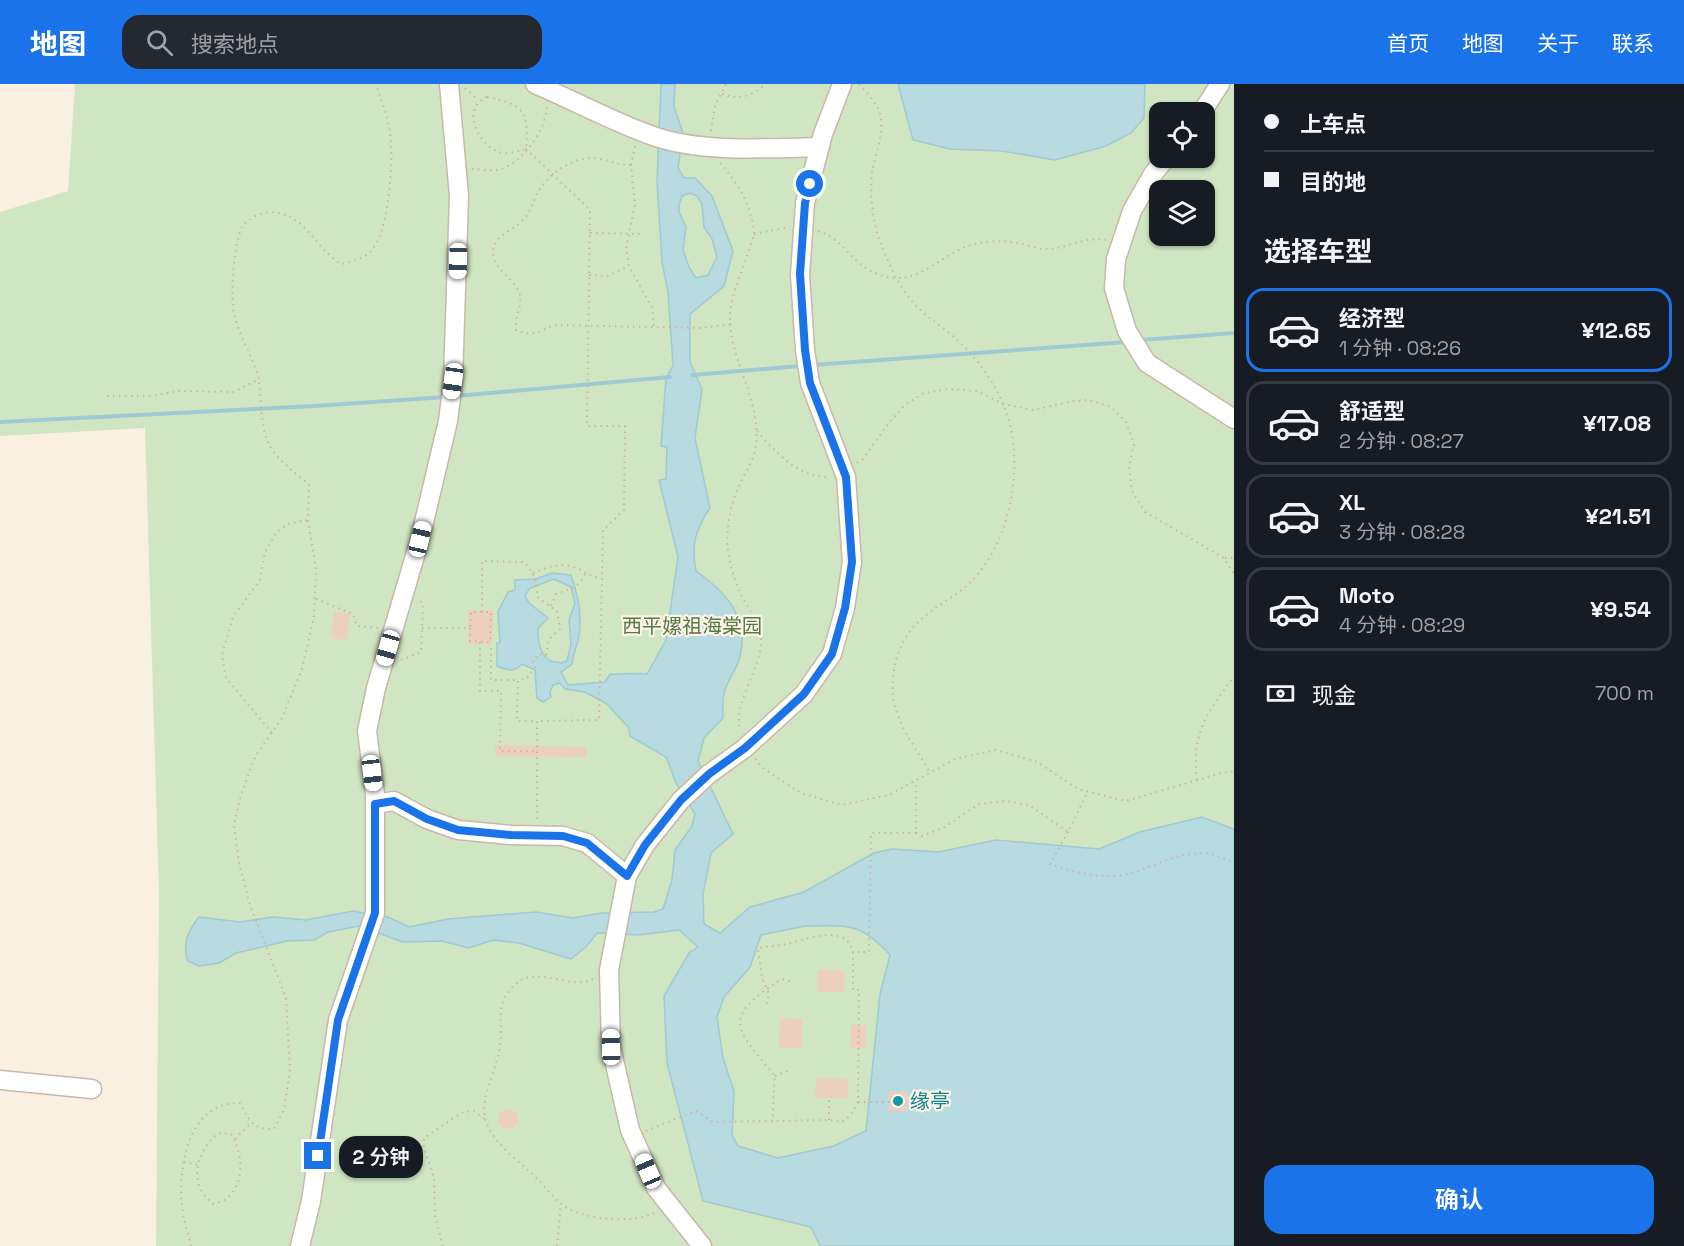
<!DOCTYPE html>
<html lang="zh">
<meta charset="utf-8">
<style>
:root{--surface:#171b24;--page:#242831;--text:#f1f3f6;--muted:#9ea1a6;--line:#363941;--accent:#1a73e8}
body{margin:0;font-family:"Space Grotesk","Noto Sans SC",sans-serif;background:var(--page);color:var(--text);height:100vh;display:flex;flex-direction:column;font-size:22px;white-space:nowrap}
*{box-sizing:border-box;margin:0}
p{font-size:20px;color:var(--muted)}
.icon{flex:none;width:33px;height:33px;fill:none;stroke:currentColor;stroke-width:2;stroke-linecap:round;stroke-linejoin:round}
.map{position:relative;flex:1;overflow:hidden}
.drawer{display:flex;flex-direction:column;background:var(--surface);width:450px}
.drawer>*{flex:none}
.guide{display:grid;align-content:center;height:132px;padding:0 30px;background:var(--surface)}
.buttons{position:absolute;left:1149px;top:18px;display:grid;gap:12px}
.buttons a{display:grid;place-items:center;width:66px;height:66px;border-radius:12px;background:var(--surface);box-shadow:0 2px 4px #0004;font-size:30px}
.end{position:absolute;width:27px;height:27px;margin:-14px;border:8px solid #1a73e8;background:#fff;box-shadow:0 0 0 3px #fff}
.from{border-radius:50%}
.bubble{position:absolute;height:42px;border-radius:18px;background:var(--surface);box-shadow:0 2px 4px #0004;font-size:20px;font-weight:600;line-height:42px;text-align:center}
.car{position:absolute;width:18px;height:36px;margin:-18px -9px;border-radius:8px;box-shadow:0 0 4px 2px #0007;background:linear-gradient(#fff 24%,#345 0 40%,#fff 0 76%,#345 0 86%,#fff 0)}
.guide b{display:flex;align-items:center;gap:21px;height:57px;font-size:22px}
.guide b+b{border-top:2px solid var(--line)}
.guide i{width:15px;height:15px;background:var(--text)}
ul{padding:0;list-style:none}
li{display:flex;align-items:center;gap:18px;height:84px;margin:0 12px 9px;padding:0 18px;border:3px solid var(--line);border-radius:18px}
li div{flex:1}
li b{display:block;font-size:22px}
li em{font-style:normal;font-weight:600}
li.current{border-color:var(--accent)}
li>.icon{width:54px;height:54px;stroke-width:1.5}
h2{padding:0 30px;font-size:27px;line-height:72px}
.pay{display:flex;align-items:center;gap:15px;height:66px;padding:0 30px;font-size:22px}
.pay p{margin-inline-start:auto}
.action{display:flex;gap:12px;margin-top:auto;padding:12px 30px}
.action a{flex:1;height:69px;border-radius:18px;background:var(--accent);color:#fff;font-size:24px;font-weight:600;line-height:69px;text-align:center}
header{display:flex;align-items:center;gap:36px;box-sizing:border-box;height:84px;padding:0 30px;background:var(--accent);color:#fff}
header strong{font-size:28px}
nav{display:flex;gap:33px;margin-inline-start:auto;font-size:21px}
.search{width:420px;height:54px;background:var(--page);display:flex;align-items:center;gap:15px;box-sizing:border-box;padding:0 21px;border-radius:18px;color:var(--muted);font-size:22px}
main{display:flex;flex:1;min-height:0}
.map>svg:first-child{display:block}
.green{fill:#d0e5c2;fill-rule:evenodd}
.water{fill:#b8dbe1;stroke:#a0cad1;stroke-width:1.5;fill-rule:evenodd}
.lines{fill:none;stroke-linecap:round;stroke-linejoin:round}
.stream{stroke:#a0cad1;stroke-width:4}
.building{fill:#eccfbc}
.minor-casing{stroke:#c9b8aa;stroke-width:21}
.path{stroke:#d0b39f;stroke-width:2;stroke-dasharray:1.5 4.5;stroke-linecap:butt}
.minor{stroke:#fff;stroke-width:18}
.route{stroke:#1a73e8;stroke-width:8}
.culture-dot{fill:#0f9aa8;stroke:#fdf4e7;stroke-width:2}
.labels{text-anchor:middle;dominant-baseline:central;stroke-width:4.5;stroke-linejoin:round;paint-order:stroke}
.park-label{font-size:20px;fill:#557947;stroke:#fdf4e7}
.culture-label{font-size:20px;fill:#0d838f;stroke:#fdf4e7;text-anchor:start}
</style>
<header>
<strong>地图</strong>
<div class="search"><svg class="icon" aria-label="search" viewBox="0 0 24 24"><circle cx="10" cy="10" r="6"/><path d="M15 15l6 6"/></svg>搜索地点</div>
<nav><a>首页</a><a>地图</a><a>关于</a><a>联系</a></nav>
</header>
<main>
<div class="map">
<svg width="1234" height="1162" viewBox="0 0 1234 1162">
<rect width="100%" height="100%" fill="#faf0e1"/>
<path class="green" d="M75,0h1159v1162h-1078l3,-353 -14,-465 -145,8v-224l68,-21zM1160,28h44v46h-44zM1160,106h44v46h-44z"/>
<path class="water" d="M661,0h14l-1,23 9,26 -5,35 6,10h11l17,18 21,55 -9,35 -34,28v48l12,27 -7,49 15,70c-15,22 -19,37 -14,63 31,22 55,48 43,89 -4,12 -13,22 -15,34 -2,7 -1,17 -1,24l-19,20 -6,23 35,73 -22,19 -8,41 1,30 16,9 30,-26 54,-15 70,-39 18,-4 47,3 57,-12 103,9 41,-17 62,-15 32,12v417h-414l-9,-19 -108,-26 -36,-138 -3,-67 25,-43 9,-6 -19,-17 -40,5 -42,-2 -11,14 -15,12 -52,-16 -26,-3 -24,8 -27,-7 -39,1 -44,-16 -31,6 -14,8 -27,1 -38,9 -13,3 -17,10 -20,3 -11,-5c-6,-17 0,-30 11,-44l41,5 33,-5 33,3 47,-9 35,6 21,10 39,-8 88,-7 37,6 29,-5 52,-1 9,-3 9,-29 3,-30 17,-24 3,-12 -19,-31 -10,-26 -36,-21 -1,-8 -22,-24 -22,-12 -20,-3 -5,-6 -7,2 -3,7 1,5 -8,5 -6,-4 -2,-28 -13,-6c-8,9 -15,6 -25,2v-23h3l-2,-31 10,-20 7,-2v-10l21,-1 16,-6 19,2c8,22 12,43 7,66 -2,7 -5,14 -6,23l-11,8 7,13 37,-3 5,-8c13,1 24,-2 37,0l19,-34 12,-83 -19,-77 7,-1 1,-32 -6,-1 5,-68 7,-12 -5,-74 -6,-30 -5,-80zM690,109l7,3 5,8 2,23 8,12 5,18 -9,18 -12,3 -7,-11 -6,-17 3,-23 -7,-15v-7l3,-9zM554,495l17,8 4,16 -6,17 2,24 -4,17 -6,2 -11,-2c-11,-8 -12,-20 -12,-33l10,-10 -19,-15 -4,-7 5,-8zM805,842c43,0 54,-5 85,29l-10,39 -14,137 -32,15 -56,12 -40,-12 -6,-11 2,-44 -11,-33 -6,-41 7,-20 26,-30 11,-32z
M898,0h247l-1,34 -13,15 -25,13 -51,14 -53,-9 -52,-2 -37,-9z"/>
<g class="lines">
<path class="stream" d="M1141,256l93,-7
M812,281l315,-23
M692,291l109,-9
M456,312l214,-19
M0,338l315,-16 130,-9"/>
</g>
<path class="building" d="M468,526l25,1 -1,33h-24z
M334,528l16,2 -3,26 -16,-2z
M495,661l92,2v10l-92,-1z
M818,886h26v22h-27z
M780,934l22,1v28l-23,1z
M851,941l15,1v22h-16z
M816,994l32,1v19h-33z
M889,1007l19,1 -1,19h-19z
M498 1035a10 10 0 1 1 20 0a10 10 0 1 1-20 0Z"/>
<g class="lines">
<defs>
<path id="minor" d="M535,0c40,17 80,39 121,53 49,16 113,11 164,10
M1202,28l18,-28
M1166,74l-13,16 -21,37 -16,48 -2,29 13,43 20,32 87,56
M375,720l19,-3 33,18 31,11 53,5 52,1 24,7 40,33
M0,996l92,9
M300,1162l11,-45 27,-181 37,-107v-119l-8,-63 9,-43 44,-149 28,-118 5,-40 6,-185 -10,-112
M702,1162l-46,-58 -26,-58 -19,-83 -2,-77 18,-94 18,-31 36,-45 28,-26 36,-26 59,-54 28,-40 13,-46 7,-46 -6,-85 -36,-94 -5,-33 -5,-75 5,-72 18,-69 19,-50"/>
</defs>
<use href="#minor" class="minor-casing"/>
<path class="path" d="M859,0c9,10 20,21 22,34 2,17 -4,33 -8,49 -4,21 -1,51 6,72 8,20 17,43 31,60 12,15 29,25 44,38 30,27 54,63 59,104 6,49 -8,107 -44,143 -14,12 -30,20 -44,32 -24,19 -35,50 -32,80 3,28 24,53 37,77
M465,4l13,12
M722,10c16,6 30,3 43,-10
M487,13c37,7 42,15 39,52 -7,2 -17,5 -24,4 -24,-6 -42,-45 -15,-56z
M711,47l4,-25 11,-22
M635,62l-4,19 4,40 -9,43 3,18 23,42 2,19
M526,65l64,61 -3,216h38l-1,84 -21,20 -4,190 -62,1v100
M720,79c18,20 31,42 34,68 0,7 -4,15 -6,22 -7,22 -18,42 -18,65 0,46 34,84 25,133 -3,13 -12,25 -17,37 -5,12 -9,27 -10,40 -3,21 3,42 11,62 7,17 23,34 22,54 -2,29 -28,58 -21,87
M631,81c-14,0 -19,-4 -31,-6 -24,-5 -50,13 -62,33 -5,9 -7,20 -15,28 -11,12 -28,13 -30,32 -1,15 19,26 25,38 7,13 -4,26 -2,40 15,7 24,2 37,-5l148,3 30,-4
M472,85c8,0 21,3 29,0 23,-7 45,-40 46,-63
M818,147c30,9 35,42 75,47 27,3 51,-24 75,-32 18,-6 36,-6 54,-2 7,1 15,5 22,5 22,1 38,-13 62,-9
M590,149l51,1
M754,150l35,-7
M589,191l19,1 21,-10
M107,312h45l27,-5 54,1 26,-13c-6,-22 -20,-43 -25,-65 -4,-16 0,-73 8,-87 8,-11 24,-17 37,-14 28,5 38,38 63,51 12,-3 25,-6 32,-17 15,-21 20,-87 16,-114 -2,-16 -9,-33 -14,-49
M757,347c20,22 41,47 73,46
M857,379l6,-4 25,-35 18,-20 18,-11 24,-4 29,2 26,13 30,6 41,-9 15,-1 22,7 15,15 8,22 -5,23 3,24 13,21 79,46 10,16
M1225,474h9
M533,489c12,-5 25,-10 38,-7 11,3 18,11 30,12
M316,515l37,15 4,12 22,2
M551,522l5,-12c14,-6 22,-5 29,-20
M482,528v-51l42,1c10,11 14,20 13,35l20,14 3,18 -11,10 -3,16 -8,-1 -5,8 2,5 -9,12 -8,1
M422,544h48v13l20,1 1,-30h-20l-1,16
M480,558v49h21l-1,60h35
M491,564v32h27l-1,41h20
M401,576l20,-8 2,-48 -4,-4
M272,649l-46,-55 -4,-23 11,-38 27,-37 5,-28 12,-20 10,-8 21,-4
M755,675l8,9 38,25 41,12 47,-10 66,-36 41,-9 41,12 41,27 48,12 95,-28 13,-2
M1197,696c-6,-48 10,-66 37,-104
M1068,748l-18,32c21,7 42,13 64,12 34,-3 63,-28 98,-22 7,2 15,6 22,8
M916,749l6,3 23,-9 34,-23 27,-3 23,4 39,27 20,-41
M593,895c-23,12 -54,-14 -76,4 -25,21 -13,39 -17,63 -3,23 -19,49 -15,72 5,21 27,38 43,52 12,10 21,23 32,33 20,17 74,22 96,9
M767,920l2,-10 -7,-16 -4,-30c10,-2 20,-2 29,-4 20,-5 60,-21 66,8
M775,992l13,-5
M858,1018h41
M829,1036v-20
M772,1038c2,-15 1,-30 3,-46 -40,-48 -55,-58 7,-97l11,3
M646,1047l50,-20 17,11 116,-2 13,2 9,-7 7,-13 1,-112h-6v-38h16l2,-119h45v-52
M219,1049l12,1c15,23 14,64 -18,70 -25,-19 -18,-53 6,-71z
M235,1055l16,-16
M184,1078l15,3
M191,1162c-3,-13 -8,-27 -9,-41 -4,-41 7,-103 58,-102 9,17 13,27 34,26l10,-19 6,-40 -4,-72 -36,-93 -11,-42 -5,-38 7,-30 14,-38 27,-39 20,-49 12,-52 2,-48 -8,-49 1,-36c-50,-38 -45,-44 -50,-105
M443,1162l-8,-30 -1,-38 -10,-30v-10l39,-26 11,-1 12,9
M557,1162l4,-42"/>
<use href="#minor" class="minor"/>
</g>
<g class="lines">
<path class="route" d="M318,1072l20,-136 37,-107v-109l19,-3 33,18 31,11 53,5 52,1 24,7 40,33 18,-31 36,-45 28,-26 36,-26 59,-54 28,-40 13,-46 7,-46 -6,-85 -36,-94 -5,-33 -5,-76 5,-71 5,-19"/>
</g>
<circle class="culture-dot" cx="898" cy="1017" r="6"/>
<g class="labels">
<g class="park-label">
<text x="692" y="542">西平嫘祖海棠园</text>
</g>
<g class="culture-label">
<text x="910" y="1017">缘亭</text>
</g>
</g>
</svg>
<div class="buttons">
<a><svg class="icon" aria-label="locate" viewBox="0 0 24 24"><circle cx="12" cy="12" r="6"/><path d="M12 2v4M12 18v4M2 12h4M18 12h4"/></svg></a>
<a><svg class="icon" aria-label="layers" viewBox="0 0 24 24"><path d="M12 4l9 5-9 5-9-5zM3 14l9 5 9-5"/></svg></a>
</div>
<i class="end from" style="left:810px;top:100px"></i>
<i class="end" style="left:318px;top:1072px"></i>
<div class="bubble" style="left:339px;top:1052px;width:84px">2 分钟</div>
<i class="car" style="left:458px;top:177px;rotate:181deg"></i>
<i class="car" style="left:453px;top:297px;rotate:188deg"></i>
<i class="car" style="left:420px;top:455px;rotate:13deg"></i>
<i class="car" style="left:388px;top:564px;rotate:196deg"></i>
<i class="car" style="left:372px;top:689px;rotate:173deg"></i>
<i class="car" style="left:611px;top:963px;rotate:359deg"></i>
<i class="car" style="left:648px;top:1087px;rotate:337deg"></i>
</div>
<section class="drawer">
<div class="guide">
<b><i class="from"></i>上车点</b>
<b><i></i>目的地</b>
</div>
<h2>选择车型</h2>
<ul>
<li class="current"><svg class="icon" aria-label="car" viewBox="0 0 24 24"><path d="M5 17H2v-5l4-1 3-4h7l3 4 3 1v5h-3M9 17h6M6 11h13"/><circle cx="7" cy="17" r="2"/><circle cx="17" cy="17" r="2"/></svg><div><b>经济型</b><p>1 分钟 · 08:26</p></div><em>¥12.65</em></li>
<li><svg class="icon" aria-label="car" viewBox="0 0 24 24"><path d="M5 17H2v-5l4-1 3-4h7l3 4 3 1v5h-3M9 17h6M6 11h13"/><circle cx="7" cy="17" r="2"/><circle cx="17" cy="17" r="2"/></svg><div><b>舒适型</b><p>2 分钟 · 08:27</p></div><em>¥17.08</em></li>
<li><svg class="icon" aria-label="car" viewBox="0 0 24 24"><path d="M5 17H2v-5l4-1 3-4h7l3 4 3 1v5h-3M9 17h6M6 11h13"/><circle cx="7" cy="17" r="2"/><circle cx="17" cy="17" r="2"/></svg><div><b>XL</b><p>3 分钟 · 08:28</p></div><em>¥21.51</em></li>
<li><svg class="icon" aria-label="car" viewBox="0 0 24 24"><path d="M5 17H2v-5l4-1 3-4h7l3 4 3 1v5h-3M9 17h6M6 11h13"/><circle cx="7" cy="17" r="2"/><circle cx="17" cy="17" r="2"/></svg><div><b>Moto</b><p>4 分钟 · 08:29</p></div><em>¥9.54</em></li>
</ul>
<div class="pay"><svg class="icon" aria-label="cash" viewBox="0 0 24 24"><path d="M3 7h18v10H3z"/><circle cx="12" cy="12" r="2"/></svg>现金<p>700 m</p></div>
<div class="action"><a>确认</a></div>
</section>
</main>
